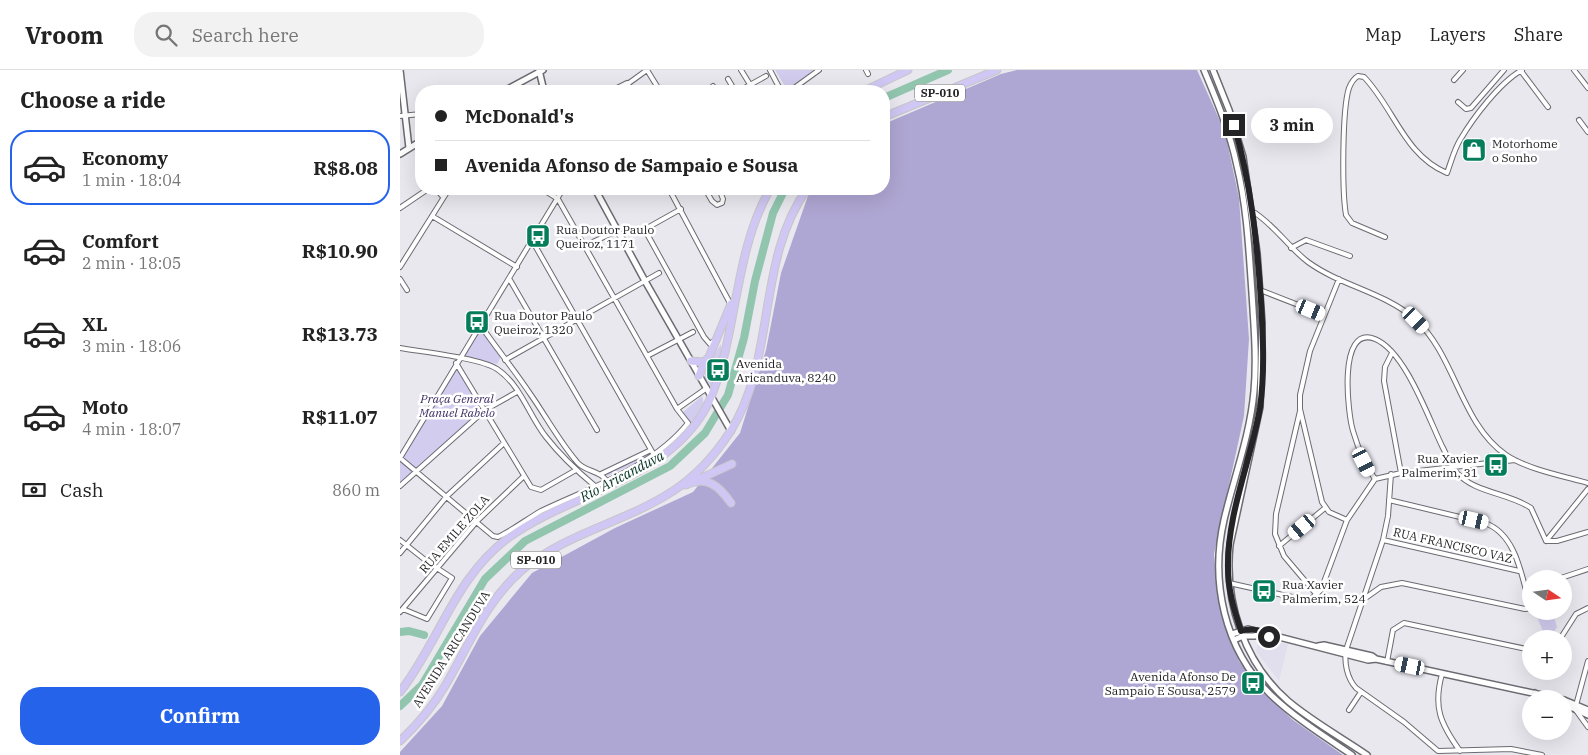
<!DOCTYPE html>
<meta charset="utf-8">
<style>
:root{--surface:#fff;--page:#f2f2f2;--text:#222;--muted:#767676;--line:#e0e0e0;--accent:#2563eb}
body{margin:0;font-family:"IBM Plex Serif",serif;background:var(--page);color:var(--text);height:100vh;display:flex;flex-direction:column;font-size:19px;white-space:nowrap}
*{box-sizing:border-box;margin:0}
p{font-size:16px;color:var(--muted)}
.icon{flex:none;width:28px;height:28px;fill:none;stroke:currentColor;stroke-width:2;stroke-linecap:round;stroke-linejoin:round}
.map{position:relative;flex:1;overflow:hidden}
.panel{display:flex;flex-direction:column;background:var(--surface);width:400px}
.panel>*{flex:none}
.top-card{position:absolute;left:15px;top:15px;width:475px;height:110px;border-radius:20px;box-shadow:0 5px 20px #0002;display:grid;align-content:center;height:110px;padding:0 20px;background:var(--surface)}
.needle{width:32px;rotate:103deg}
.fabs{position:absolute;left:1122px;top:500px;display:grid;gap:10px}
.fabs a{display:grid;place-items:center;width:50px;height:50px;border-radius:50%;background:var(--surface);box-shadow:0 5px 20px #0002;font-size:25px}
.end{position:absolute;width:22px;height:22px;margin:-11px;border:6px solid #242427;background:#fff;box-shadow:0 0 0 2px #fff}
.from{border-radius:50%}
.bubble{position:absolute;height:35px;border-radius:18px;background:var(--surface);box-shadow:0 5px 20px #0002;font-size:16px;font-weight:700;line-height:35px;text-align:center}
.car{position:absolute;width:15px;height:30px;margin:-15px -8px;border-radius:6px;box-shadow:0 0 4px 1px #0007;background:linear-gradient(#fff 24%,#345 0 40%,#fff 0 76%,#345 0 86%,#fff 0)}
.top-card b{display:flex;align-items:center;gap:18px;height:48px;font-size:19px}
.top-card b+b{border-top:1px solid var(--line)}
.top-card i{width:12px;height:12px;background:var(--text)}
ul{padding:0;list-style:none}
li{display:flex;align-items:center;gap:15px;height:75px;margin:0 10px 8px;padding:0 10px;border:2px solid transparent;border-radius:20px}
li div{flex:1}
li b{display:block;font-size:19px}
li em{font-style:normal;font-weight:700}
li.on{border-color:var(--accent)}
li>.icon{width:45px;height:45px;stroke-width:1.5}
h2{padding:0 20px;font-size:22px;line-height:60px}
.pay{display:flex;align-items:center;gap:12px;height:55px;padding:0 20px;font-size:19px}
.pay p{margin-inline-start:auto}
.cta{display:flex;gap:10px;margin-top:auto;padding:10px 20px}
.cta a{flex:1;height:58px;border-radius:20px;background:var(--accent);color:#fff;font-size:20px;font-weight:700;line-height:58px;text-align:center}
header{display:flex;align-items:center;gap:30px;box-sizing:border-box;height:70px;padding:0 25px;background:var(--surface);border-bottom:1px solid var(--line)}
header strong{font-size:24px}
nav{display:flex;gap:28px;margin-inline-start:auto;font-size:18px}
.search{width:350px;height:45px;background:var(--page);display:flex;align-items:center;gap:12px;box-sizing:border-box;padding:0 18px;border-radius:20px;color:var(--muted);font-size:19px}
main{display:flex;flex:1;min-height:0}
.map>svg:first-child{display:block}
.built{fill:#e1deed}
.green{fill:#d2ccee}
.forest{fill:#afa7d3}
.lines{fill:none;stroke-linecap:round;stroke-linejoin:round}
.river{stroke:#91c5ae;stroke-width:8}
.street-casing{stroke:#6c6b72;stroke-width:6}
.secondary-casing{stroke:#6c6b72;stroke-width:8}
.highway-casing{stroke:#c6c6c7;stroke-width:9}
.street{stroke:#fff;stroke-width:4}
.secondary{stroke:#fff;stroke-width:5}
.highway{stroke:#d0c7f4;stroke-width:7}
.route{stroke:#242427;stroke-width:6}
.labels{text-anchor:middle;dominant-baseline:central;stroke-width:5;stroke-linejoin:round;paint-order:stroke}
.shield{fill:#fff;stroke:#666668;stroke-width:1}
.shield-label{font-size:11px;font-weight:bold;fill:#242427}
.poi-label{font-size:12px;fill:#242427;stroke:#fff;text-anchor:start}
.park-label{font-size:12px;font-style:italic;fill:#3f3068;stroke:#fff}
.street-label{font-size:12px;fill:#242427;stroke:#fff}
.water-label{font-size:14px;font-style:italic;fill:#063526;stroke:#fff}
</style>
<header>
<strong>Vroom</strong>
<div class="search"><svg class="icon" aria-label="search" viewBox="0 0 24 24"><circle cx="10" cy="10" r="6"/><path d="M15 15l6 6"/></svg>Search here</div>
<nav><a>Map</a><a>Layers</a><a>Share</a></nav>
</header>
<main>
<section class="panel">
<h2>Choose a ride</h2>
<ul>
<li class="on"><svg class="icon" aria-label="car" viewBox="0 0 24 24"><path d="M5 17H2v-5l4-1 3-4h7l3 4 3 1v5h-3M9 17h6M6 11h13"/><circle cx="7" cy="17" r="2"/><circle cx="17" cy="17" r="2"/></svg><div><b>Economy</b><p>1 min · 18:04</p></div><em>R$8.08</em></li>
<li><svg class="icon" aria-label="car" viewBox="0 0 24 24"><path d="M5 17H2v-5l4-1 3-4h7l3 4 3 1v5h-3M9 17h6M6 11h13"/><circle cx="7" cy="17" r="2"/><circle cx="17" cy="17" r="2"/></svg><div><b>Comfort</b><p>2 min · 18:05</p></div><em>R$10.90</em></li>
<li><svg class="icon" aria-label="car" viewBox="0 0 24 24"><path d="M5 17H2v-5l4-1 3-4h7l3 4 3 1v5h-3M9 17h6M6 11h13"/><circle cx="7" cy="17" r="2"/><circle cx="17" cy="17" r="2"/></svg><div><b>XL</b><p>3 min · 18:06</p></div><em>R$13.73</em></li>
<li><svg class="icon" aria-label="car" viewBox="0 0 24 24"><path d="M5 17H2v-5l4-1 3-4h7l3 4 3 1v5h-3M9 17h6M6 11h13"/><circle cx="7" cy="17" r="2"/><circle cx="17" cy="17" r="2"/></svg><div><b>Moto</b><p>4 min · 18:07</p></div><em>R$11.07</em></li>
</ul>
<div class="pay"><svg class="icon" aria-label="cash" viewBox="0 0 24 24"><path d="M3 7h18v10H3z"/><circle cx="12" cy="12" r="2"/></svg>Cash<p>860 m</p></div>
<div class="cta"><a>Confirm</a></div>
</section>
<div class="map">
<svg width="1188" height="685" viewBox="0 0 1188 685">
<rect width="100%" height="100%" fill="#e9e8ef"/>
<path class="built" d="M859,570l29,4 -9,37 -23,-30z"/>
<path class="green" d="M375,0h39l-26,21z
M81,259l20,28 -4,7 -32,-8z
M321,274v14l-10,28 -6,-8 -1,-8z
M57,296l25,43 -82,74v-22z
M302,326l2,8 -13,20 -9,-11z
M249,382l2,2 -5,4 -39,18v-3z
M1138,541h14l5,16 -7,12h-4l-10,-25z"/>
<path class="forest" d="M617,0h180l28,62 14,66 10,141 -5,77 -30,138 3,33 6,34 16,40 25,32 29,27 50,35h-943v-3l42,-46 38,-70 52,-63 83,-45 78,-36 47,-59 26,-83 15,-77 28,-80 3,-4h72v-65l117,-50z"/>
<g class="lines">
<path class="river" d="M484,28l64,-28
M0,562l9,-1 15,4
M0,636l22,-21 63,-106 40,-38 145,-75 35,-33 23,-38 16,-57 11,-57 18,-68 12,-24"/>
<defs>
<path id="street" d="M341,0l13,21
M370,0l11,21
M466,0l2,4
M1174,0l14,18
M1121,1l27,36
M328,9l7,12
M1054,10l9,-10
M313,16l3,5
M211,21l16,-8
M224,21l5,-8 18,-13 13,21
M339,21l27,-15
M390,21l29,-21
M1058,32l8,7 5,-1 33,-38
M0,46l21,-2
M1179,50l9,12
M36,119l7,8
M269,119l62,116
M305,119l7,12 5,4 5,-2 1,-4 -4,-10
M0,138l28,-19
M281,139l-34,19 -1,4 58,105 6,7 4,-3
M852,141c22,13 36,36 56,51 33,24 76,30 107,57 41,37 45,104 91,136 21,14 57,21 82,28
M32,146l85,51
M985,167l-33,-14 -6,-8c-4,-23 -4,-106 3,-127 2,-5 4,-9 9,-12l6,1c30,31 40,78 83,96 4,-11 7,-23 13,-33 13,-22 40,-58 62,-70
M133,172l121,213
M184,176l33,-15
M891,178l15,-8 44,16
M0,197l49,-78
M0,209l7,11
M939,209l-29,72 -10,44v14l22,93 7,10 18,8
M110,210l87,150
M860,220l64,25
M81,256c16,23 34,45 50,69 16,23 28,46 46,67 8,10 22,8 29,18
M0,278c23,4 80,10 97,21 24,16 32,47 49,68 14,18 31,34 49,49
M992,283l-7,14 -1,14 17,92
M247,286l46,-24
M105,290l154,-87
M56,293l75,124 10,3 35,-20
M277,339l30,-21
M900,341l-24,103 -1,20 9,22 33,39
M0,388l93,78 5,1c15,-7 29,-18 43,-26 50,-24 111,-43 147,-88l-11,-14 -119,-210 -16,-10
M0,388l163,-269
M201,404l50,-24
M991,404l-3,42 -5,24 -37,110c-2,13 1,28 10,38l48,34 34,29 73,-2 31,6
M975,409c-10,-14 -17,-31 -22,-48 -5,-16 -16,-107 22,-92 30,12 53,78 67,107 5,9 8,20 15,27 18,20 52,20 74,35l15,33
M0,416l85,-76 32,-18
M989,430l96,23c33,12 37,57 46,86
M0,470l29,23 23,15 -25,41 -24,-10
M983,470l136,31
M1146,471l42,-52
M1146,471h11l31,-9
M879,476l46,-38
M0,483l47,-57 57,-53
M1158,509l30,-10
M829,513l72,16 11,-1 9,-8 26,-70 28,-41 26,-6 114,-13
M964,529l17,-12 21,-4 123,26 6,-1
M0,542l77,-91 47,-45
M1160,569l16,-25 12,-6
M1188,591l-13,48 13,18
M987,592l6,-32 11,-7 127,27
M1042,604c-9,33 -2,49 18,77
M949,640l12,-18"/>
<path id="secondary" d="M0,0l9,78
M139,0l5,21
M804,0c13,31 26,62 33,96 10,41 12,85 15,127 2,33 5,66 2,98 -4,45 -20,86 -30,129 -14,61 0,129 46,174 25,24 54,42 82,61
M813,0l16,40 14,47 14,96 5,70 -2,84 -30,138c-6,56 14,118 58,156 25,21 53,36 79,54
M104,21l39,-21
M0,84l21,-13
M195,119l50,92 86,150
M832,564l16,-5 120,31 8,-1 184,40
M834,570l9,-4h29
M918,576l6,-1 48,11 4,3
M1135,623l11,6
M1164,630l24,10
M1164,634l24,11"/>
<path id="highway" d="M464,21l44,-21
M484,47l113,-47
M291,291l13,1 5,-5 22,-53
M299,306l5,-14
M297,410l35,-16
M286,415c21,-10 33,1 45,18
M0,622c39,-50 55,-115 108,-154 61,-44 145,-54 191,-119 13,-18 19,-41 25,-63 14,-56 17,-116 46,-167
M0,671c17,-16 33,-35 45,-55 24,-41 41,-85 77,-116 44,-37 104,-48 151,-79 23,-15 42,-36 57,-59 47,-74 26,-172 77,-243"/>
</defs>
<use href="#street" class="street-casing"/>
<use href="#secondary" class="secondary-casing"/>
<use href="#highway" class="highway-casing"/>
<use href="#street" class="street"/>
<use href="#secondary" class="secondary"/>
<use href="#highway" class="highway"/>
</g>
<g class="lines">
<path class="route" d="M834,55c17,58 23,117 27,176 2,35 4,72 -1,107 -9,52 -33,106 -32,160 0,22 6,42 13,63 9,-3 23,-1 31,5l-3,1"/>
</g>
<defs>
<symbol id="shop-square" viewBox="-11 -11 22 22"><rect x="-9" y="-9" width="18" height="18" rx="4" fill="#057d5b" stroke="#fff"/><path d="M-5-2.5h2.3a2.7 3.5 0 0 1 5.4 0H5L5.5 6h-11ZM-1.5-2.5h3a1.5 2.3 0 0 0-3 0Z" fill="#fff"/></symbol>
<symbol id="bus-square" viewBox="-11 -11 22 22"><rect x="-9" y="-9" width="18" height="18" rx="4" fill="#057d5b" stroke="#fff"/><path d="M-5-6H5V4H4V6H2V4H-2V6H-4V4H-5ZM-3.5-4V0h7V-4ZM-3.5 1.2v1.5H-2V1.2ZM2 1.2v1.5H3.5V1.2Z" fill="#fff"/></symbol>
</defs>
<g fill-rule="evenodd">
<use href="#shop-square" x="1060" y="66" width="28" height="28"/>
<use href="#bus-square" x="124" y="152" width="28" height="28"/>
<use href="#bus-square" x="63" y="238" width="28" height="28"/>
<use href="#bus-square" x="304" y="286" width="28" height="28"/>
<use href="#bus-square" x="1082" y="381" width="28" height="28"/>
<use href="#bus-square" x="850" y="507" width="28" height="28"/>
<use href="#bus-square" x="839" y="599" width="28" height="28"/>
</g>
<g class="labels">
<g class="shield">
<rect x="515" y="14.5" width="50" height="17" rx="4"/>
<rect x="111" y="481.5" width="50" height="17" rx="4"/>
</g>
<g class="shield-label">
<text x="540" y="23">SP-010</text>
<text x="136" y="490">SP-010</text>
</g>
<g class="poi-label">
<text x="1092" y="73">Motorhome<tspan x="1092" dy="14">o Sonho</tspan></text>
<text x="156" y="159">Rua Doutor Paulo<tspan x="156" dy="14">Queiroz, 1171</tspan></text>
<text x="94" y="245">Rua Doutor Paulo<tspan x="94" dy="14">Queiroz, 1320</tspan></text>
<text x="336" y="293">Avenida<tspan x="336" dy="14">Aricanduva, 8240</tspan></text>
<text x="1078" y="388" text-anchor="end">Rua Xavier<tspan x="1078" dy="14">Palmerim, 31</tspan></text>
<text x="882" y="514">Rua Xavier<tspan x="882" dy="14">Palmerim, 524</tspan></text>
<text x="836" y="606" text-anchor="end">Avenida Afonso De<tspan x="836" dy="14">Sampaio E Sousa, 2579</tspan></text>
</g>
<g class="park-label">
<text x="57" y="328">Praça General<tspan x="57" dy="14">Manuel Rabelo</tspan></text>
</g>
<g class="street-label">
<text transform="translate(54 464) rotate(-49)">RUA EMILE ZOLA</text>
<text transform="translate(1053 475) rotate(13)">RUA FRANCISCO VAZ</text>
<text transform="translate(51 579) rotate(-58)">AVENIDA ARICANDUVA</text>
</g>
<g class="water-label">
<text transform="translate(222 406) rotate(-28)">Rio Aricanduva</text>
</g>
</g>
</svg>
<div class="fabs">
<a><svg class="needle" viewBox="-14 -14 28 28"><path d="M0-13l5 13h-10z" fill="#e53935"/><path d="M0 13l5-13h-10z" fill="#767676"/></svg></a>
<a>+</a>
<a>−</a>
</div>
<i class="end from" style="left:869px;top:567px"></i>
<i class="end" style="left:834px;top:55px"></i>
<div class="bubble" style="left:851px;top:38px;width:82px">3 min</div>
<i class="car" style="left:911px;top:240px;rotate:112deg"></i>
<i class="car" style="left:1016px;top:250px;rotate:136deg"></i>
<i class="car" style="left:964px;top:392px;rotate:153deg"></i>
<i class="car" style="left:1074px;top:450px;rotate:103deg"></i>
<i class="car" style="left:902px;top:457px;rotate:230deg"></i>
<i class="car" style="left:1010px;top:596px;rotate:282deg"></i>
<div class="top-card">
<b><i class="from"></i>McDonald's</b>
<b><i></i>Avenida Afonso de Sampaio e Sousa</b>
</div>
</div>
</main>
